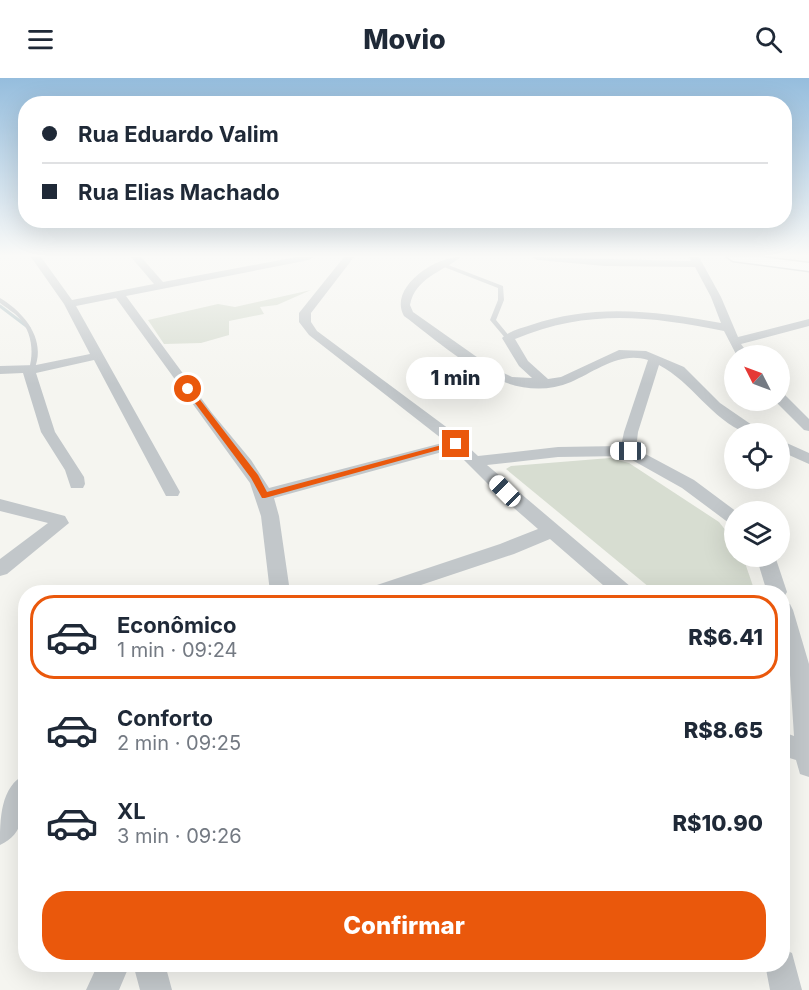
<!DOCTYPE html>
<html lang="pt">
<meta charset="utf-8">
<style>
:root{--surface:#fff;--page:#f6f6f7;--text:#1f2937;--muted:#747a83;--line:#e0e1e3;--accent:#ea580c}
body{margin:0;font-family:Inter,sans-serif;background:var(--page);color:var(--text);height:100vh;display:flex;flex-direction:column;font-size:22px;white-space:nowrap}
*{box-sizing:border-box;margin:0}
p{font-size:20px;color:var(--muted)}
.icon{flex:none;width:33px;height:33px;fill:none;stroke:currentColor;stroke-width:2;stroke-linecap:round;stroke-linejoin:round}
.map{position:relative;flex:1;overflow:hidden}
.drawer{position:absolute;left:18px;top:507px;width:772px;height:387px;display:flex;flex-direction:column;background:var(--surface);border-radius:24px;box-shadow:0 6px 24px #0002}
.drawer>*{flex:none}
.guide{position:absolute;left:18px;top:18px;width:774px;height:132px;border-radius:24px;box-shadow:0 6px 24px #0002;display:grid;align-content:center;height:132px;padding:0 24px;background:var(--surface)}
.needle{width:39px;rotate:312deg}
.buttons{position:absolute;left:724px;top:267px;display:grid;gap:12px}
.buttons a{display:grid;place-items:center;width:66px;height:66px;border-radius:50%;background:var(--surface);box-shadow:0 6px 24px #0002;font-size:30px}
.end{position:absolute;width:27px;height:27px;margin:-14px;border:8px solid #ea580c;background:#fff;box-shadow:0 0 0 3px #fff}
.from{border-radius:50%}
.bubble{position:absolute;height:42px;border-radius:21px;background:var(--surface);box-shadow:0 6px 24px #0002;font-size:20px;font-weight:800;line-height:42px;text-align:center}
.car{position:absolute;width:18px;height:36px;margin:-18px -9px;border-radius:8px;box-shadow:0 0 4px 2px #0007;background:linear-gradient(#fff 24%,#345 0 40%,#fff 0 76%,#345 0 86%,#fff 0)}
.guide b{display:flex;align-items:center;gap:21px;height:57px;font-size:22px}
.guide b+b{border-top:2px solid var(--line)}
.guide i{width:15px;height:15px;background:var(--text)}
ul{padding:10px 0 0;list-style:none}
li{display:flex;align-items:center;gap:18px;height:84px;margin:0 12px 9px;padding:0 12px;border:3px solid transparent;border-radius:24px}
li div{flex:1}
li b{display:block;font-size:22px}
li em{font-style:normal;font-weight:800}
li.current{border-color:var(--accent)}
li>.icon{width:54px;height:54px;stroke-width:1.5}
.primary-button{display:flex;gap:12px;margin-top:auto;padding:12px 24px}
.primary-button a{flex:1;height:69px;border-radius:24px;background:var(--accent);color:#fff;font-size:24px;font-weight:800;line-height:69px;text-align:center}
header{display:flex;justify-content:space-between;align-items:center;height:78px;padding:0 24px;background:var(--surface);font-size:27px;font-weight:800}
.map>svg:first-child{display:block}
.green{fill:#d7ddd1}
.lines{fill:none;stroke-linecap:round;stroke-linejoin:round}
.stream{stroke:#bacacd;stroke-width:3}
.secondary-casing{stroke:#b4bbbe;stroke-width:3}
.service{fill:#c2c7ca;fill-rule:evenodd}
.minor{fill:#c2c7ca;fill-rule:evenodd}
.secondary{fill:#fff;fill-rule:evenodd}
.route{fill:#ea580c}
</style>
<header><svg class="icon" aria-label="menu" viewBox="0 0 24 24"><path d="M4 6h16M4 12h16M4 18h16"/></svg>Movio<svg class="icon" aria-label="search" viewBox="0 0 24 24"><circle cx="10" cy="10" r="6"/><path d="M15 15l6 6"/></svg></header>
<div class="map">
<svg width="809" height="912" viewBox="0 0 809 912">
<rect width="100%" height="100%" fill="#f5f5f0"/>
<path class="green" d="M311,212l-34,15 -17,2 4,7 -35,7v14l-28,8 -37,1 -16,-24 70,-16 17,3z
M610,380l19,5 90,59 16,20v14l8,1 12,35h-100l-149,-123 5,-3z"/>
<g class="lines">
<path class="stream" d="M0,228l29,22"/>
<defs>
<path id="secondary" d="M727,179h33l49,6v8l-76,-10z"/>
</defs>
<use href="#secondary" class="secondary-casing"/>
<path class="service" d="M439,185h4l60,23 1,14 -8,20 14,17v2h-4l-16,-19 8,-20v-12l-59,-23z
M0,220c25,15 47,42 34,72l-5,-1c5,-17 3,-37 -10,-51 -5,-6 -13,-10 -19,-15z"/>
<path class="minor" d="M31,179h10l31,43 82,-16 -23,-27h10l22,25 133,-25h18l-5,3 -183,36 86,117 39,47 18,28 177,-46 -137,-107 -10,-13v-9l45,-56h10l-43,56v9l6,9 132,98 29,27 80,-9 63,-1 3,-14 24,-72c-28,-9 -52,11 -77,22 -63,26 -121,-32 -167,-66 -16,-28 31,-60 57,-59 -19,15 -46,21 -51,48l3,7 78,55 21,10 20,1 -13,-12 -17,-28c7,-7 20,-10 29,-13 63,-22 126,-14 190,-2l-10,-26 -16,-30 -90,-1 -68,-6 -5,-3 159,4 -2,-4h10l22,40 17,40 71,-18v7l-68,18 9,12h-13l-13,-25c-76,-15 -136,-22 -209,8l13,22 20,18 13,-2 58,-27 27,1 38,16 36,36 45,31c-6,0 -14,1 -19,-1 -35,-14 -54,-51 -87,-68l-21,67 -2,17 58,31 43,32 -2,13 -6,-2 -47,-35 -57,-32 -67,1 -71,8 144,122 3,5h-23l-61,-53 -36,15 -114,38h-32l3,-5 129,-43 38,-15 -39,-34 -46,-46 -179,49 5,18 11,76h-20l-9,-76 -11,-33 -134,-185 -40,8 104,186 -2,4h-12l-72,-136 -58,13 19,59 29,45 1,7 -2,4h-12l-6,-18 -24,-38 -18,-59 -23,1v-8l36,-1 54,-11 -26,-50z
M780,316l5,1 24,24v12l-5,-1 -29,-29 5,-1z
M780,362l29,13v11l-29,-13z
M0,421l65,17 4,7 -62,51 -7,2v-17l48,-36 -48,-12z
M756,478h19l12,36 -3,5 -1,-5h-16z
M783,524l7,2 3,6 16,54v113l-9,-3 -4,-14 -13,-4v-24l11,4 -4,-61 -7,-26z
M26,696c0,26 2,59 -26,71 0,-25 0,-59 26,-71z
M783,871l9,4 10,37h-32l-5,-26h18z
M98,886h32l-11,26h-33z
M133,886h32l7,26h-32z"/>
<use href="#secondary" class="secondary"/>
</g>
<linearGradient id="sky" x2="0" y2="1"><stop stop-color="#95bddd"/><stop offset="0.58" stop-color="#fafaf8"/><stop offset="1" stop-color="#fafaf8" stop-opacity="0"/></linearGradient>
<rect width="809" height="306" fill="url(#sky)"/>
<path class="route" d="M186,310h5l67,87 9,17 186,-50 7,2 -195,54h-3l-11,-20 -65,-87z"/>
</svg>
<div class="buttons">
<a><svg class="needle" viewBox="-14 -14 28 28"><path d="M0-13l5 13h-10z" fill="#e53935"/><path d="M0 13l5-13h-10z" fill="#747a83"/></svg></a>
<a><svg class="icon" aria-label="locate" viewBox="0 0 24 24"><circle cx="12" cy="12" r="6"/><path d="M12 2v4M12 18v4M2 12h4M18 12h4"/></svg></a>
<a><svg class="icon" aria-label="layers" viewBox="0 0 24 24"><path d="M12 4l9 5-9 5-9-5zM3 14l9 5 9-5"/></svg></a>
</div>
<i class="end from" style="left:188px;top:311px"></i>
<i class="end" style="left:456px;top:366px"></i>
<div class="bubble" style="left:406px;top:279px;width:99px">1 min</div>
<i class="car" style="left:628px;top:373px;rotate:270deg"></i>
<i class="car" style="left:505px;top:413px;rotate:315deg"></i>
<div class="guide">
<b><i class="from"></i>Rua Eduardo Valim</b>
<b><i></i>Rua Elias Machado</b>
</div>
<section class="drawer">
<ul>
<li class="current"><svg class="icon" aria-label="car" viewBox="0 0 24 24"><path d="M5 17H2v-5l4-1 3-4h7l3 4 3 1v5h-3M9 17h6M6 11h13"/><circle cx="7" cy="17" r="2"/><circle cx="17" cy="17" r="2"/></svg><div><b>Econômico</b><p>1 min · 09:24</p></div><em>R$6.41</em></li>
<li><svg class="icon" aria-label="car" viewBox="0 0 24 24"><path d="M5 17H2v-5l4-1 3-4h7l3 4 3 1v5h-3M9 17h6M6 11h13"/><circle cx="7" cy="17" r="2"/><circle cx="17" cy="17" r="2"/></svg><div><b>Conforto</b><p>2 min · 09:25</p></div><em>R$8.65</em></li>
<li><svg class="icon" aria-label="car" viewBox="0 0 24 24"><path d="M5 17H2v-5l4-1 3-4h7l3 4 3 1v5h-3M9 17h6M6 11h13"/><circle cx="7" cy="17" r="2"/><circle cx="17" cy="17" r="2"/></svg><div><b>XL</b><p>3 min · 09:26</p></div><em>R$10.90</em></li>
</ul>
<div class="primary-button"><a>Confirmar</a></div>
</section>
</div>
